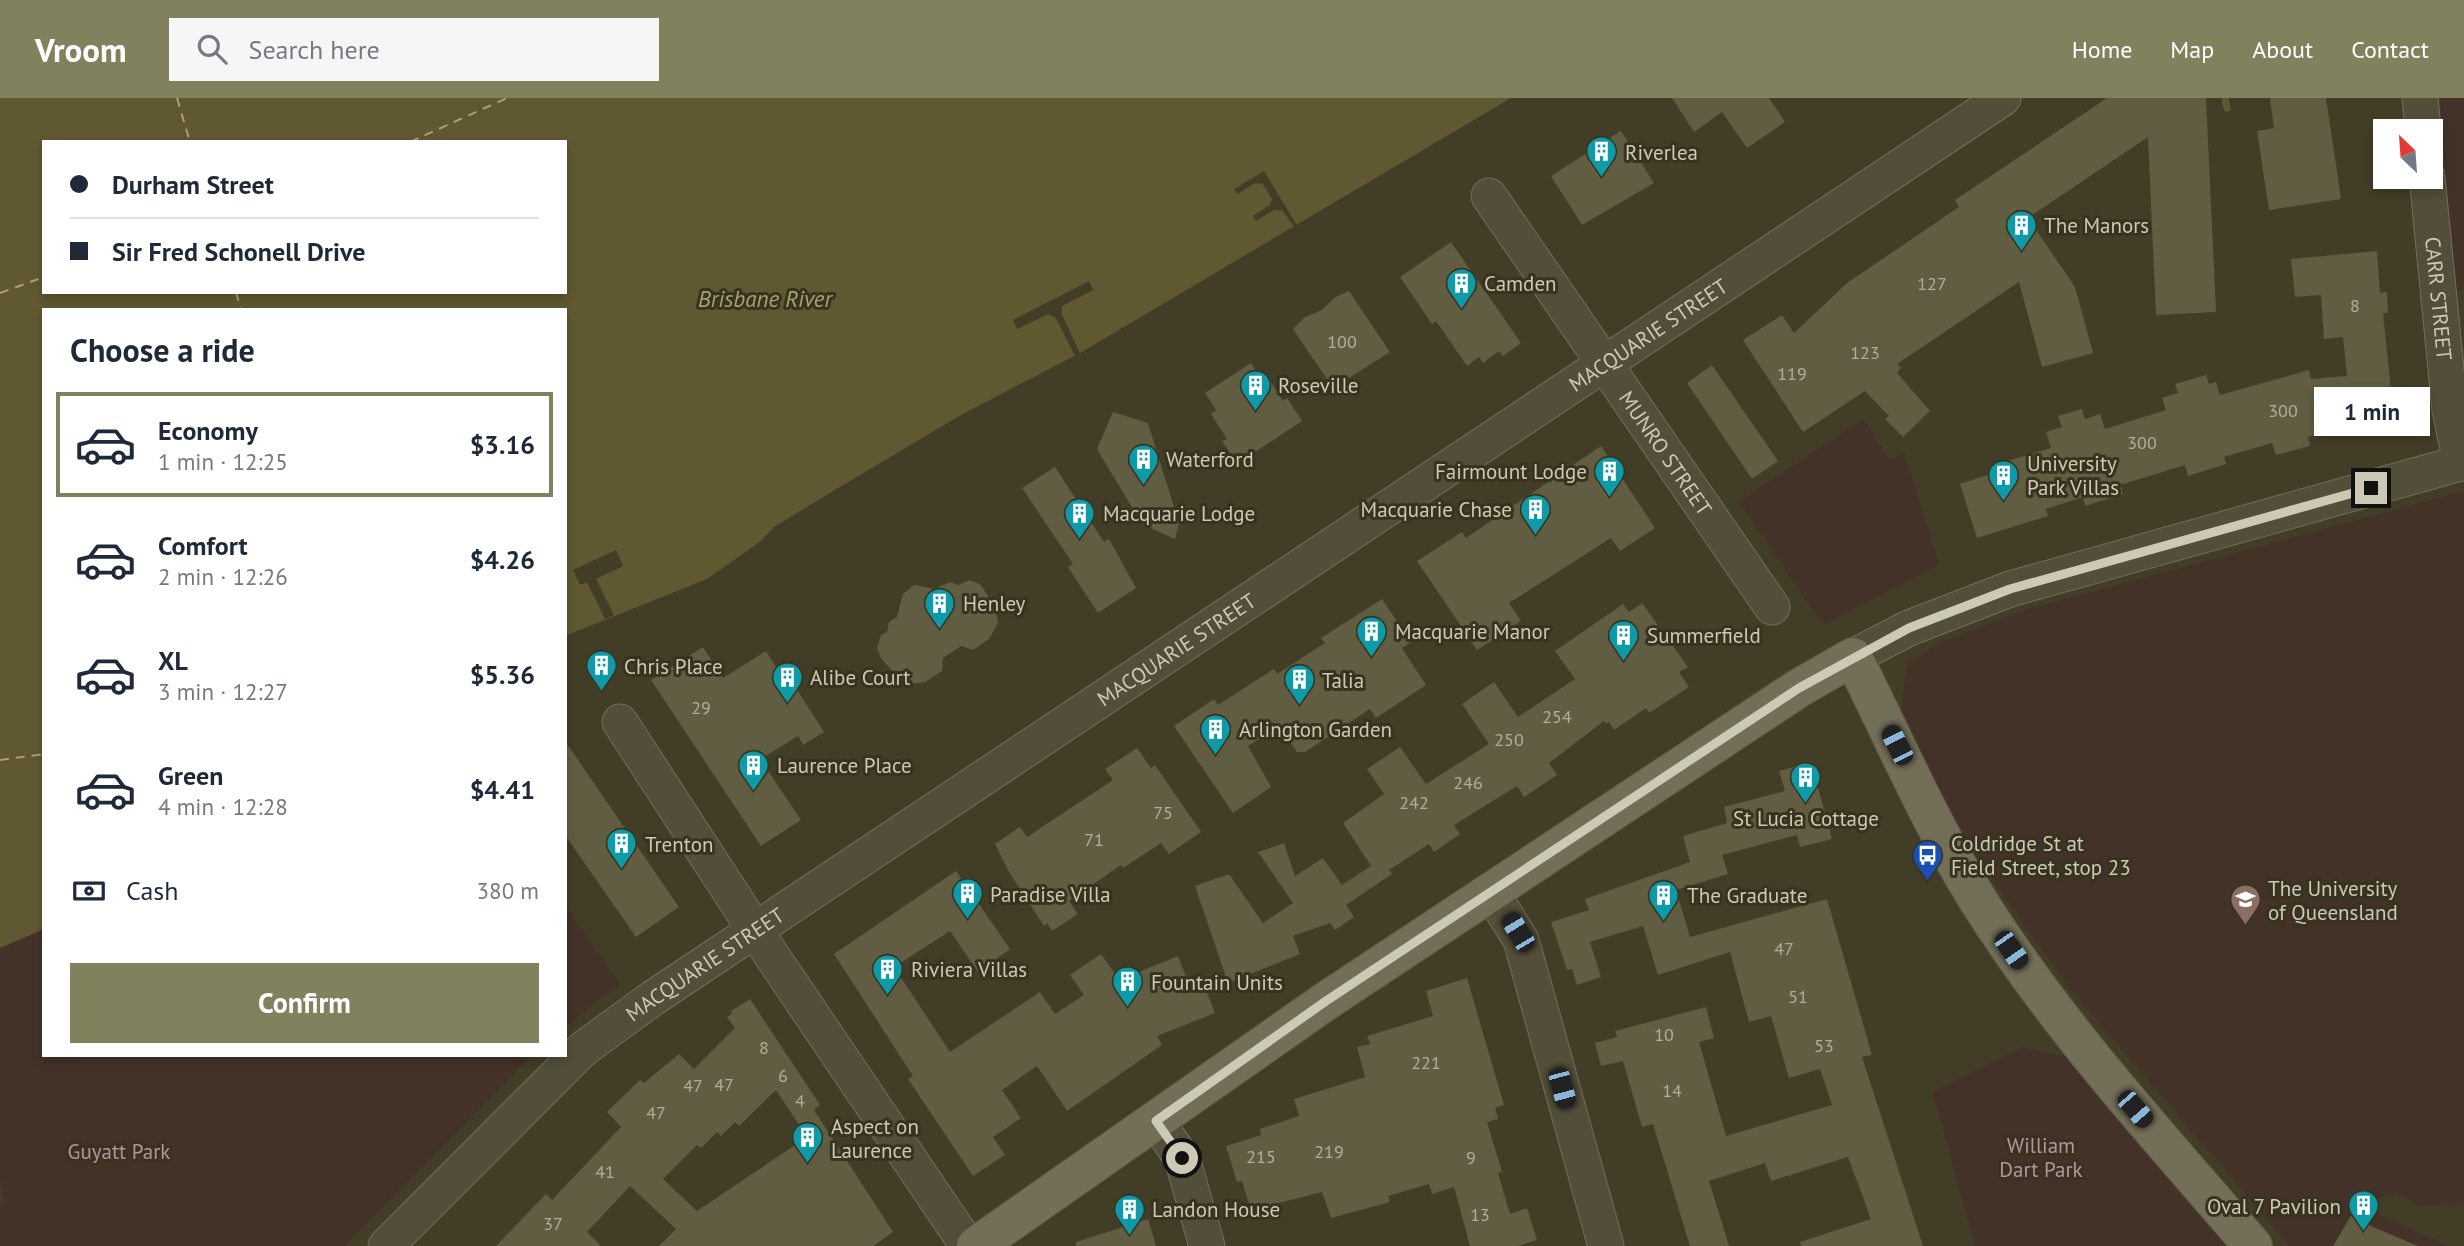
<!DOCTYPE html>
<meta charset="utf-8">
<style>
:root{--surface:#fff;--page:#f6f6f7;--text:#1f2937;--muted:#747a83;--line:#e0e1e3;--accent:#82815e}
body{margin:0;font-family:"PT Sans",sans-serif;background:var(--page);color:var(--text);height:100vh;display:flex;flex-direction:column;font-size:26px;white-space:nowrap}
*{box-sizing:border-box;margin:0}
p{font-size:23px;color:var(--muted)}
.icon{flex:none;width:38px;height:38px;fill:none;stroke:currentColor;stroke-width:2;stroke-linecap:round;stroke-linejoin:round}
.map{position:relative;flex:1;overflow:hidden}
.drawer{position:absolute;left:42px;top:210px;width:525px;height:749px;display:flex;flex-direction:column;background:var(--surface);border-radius:0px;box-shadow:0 4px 10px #0003}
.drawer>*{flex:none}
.hud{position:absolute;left:42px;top:42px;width:525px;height:154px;border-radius:0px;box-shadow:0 4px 10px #0003;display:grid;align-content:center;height:154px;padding:0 28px;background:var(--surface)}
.needle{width:46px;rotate:335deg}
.controls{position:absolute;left:2373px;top:21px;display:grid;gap:14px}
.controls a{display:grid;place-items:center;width:70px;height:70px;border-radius:0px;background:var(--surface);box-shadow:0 4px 10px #0003;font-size:35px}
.end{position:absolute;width:32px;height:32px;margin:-16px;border:9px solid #ccc9b7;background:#111;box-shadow:0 0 0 4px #111}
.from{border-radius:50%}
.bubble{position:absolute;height:49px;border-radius:0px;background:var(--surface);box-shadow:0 4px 10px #0003;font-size:23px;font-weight:800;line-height:49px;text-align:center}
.car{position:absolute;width:21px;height:42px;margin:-21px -10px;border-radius:9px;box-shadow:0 0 5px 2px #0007;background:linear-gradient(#222 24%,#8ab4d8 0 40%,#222 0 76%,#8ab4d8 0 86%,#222 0)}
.hud b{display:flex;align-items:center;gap:24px;height:66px;font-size:26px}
.hud b+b{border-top:2px solid var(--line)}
.hud i{width:18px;height:18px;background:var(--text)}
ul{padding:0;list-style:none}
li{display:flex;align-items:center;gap:21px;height:105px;margin:0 14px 10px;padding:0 14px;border:4px solid transparent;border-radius:0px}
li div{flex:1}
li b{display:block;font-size:26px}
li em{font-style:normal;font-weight:800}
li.on{border-color:var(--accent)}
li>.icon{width:63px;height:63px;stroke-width:1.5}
h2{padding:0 28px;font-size:32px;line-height:84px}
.pay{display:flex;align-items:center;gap:18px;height:77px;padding:0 28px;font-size:26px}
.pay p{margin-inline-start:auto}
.action{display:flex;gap:14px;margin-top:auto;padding:14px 28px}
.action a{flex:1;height:80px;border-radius:0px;background:var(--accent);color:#fff;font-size:28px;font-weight:800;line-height:80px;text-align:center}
header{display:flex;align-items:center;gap:42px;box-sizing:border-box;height:98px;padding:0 35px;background:var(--accent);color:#fff}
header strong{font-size:33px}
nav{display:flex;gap:38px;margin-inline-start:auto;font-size:24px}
.search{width:490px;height:63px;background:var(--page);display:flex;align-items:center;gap:18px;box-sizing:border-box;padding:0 24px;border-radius:0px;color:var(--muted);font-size:26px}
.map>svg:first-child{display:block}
.green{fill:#433228}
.water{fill:#5f5831;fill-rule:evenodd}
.pier{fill:#423d26}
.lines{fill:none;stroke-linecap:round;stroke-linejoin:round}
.stream{stroke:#5f5831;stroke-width:7}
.ferry{stroke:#aba170;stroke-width:2;stroke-dasharray:9 7;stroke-linecap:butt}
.building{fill:#615d42;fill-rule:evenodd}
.minor-casing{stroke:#726e5b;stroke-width:37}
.major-casing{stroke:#5e5a47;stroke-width:40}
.minor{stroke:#524e3a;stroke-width:35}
.major{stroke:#726e58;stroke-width:38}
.route{stroke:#ccc9b7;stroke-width:9}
.labels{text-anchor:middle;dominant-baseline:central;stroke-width:6;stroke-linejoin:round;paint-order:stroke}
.number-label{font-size:18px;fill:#b1ae9a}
.poi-label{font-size:21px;fill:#ccc9b7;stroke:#37331f;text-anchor:start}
.street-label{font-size:21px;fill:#ccc9b7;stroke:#37331f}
.park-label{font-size:21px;fill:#b692a4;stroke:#37331f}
.water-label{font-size:23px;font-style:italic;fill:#aba170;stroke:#37331f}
</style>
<header>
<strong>Vroom</strong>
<div class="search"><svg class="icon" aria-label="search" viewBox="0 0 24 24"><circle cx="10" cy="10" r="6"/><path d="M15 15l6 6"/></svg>Search here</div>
<nav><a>Home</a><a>Map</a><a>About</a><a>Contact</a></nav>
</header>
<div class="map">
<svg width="2464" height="1148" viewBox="0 0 2464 1148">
<rect width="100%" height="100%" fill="#423d26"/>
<path class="green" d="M2440,0h24v192l-11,1z
M1863,321l26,41 15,-7 35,112 -116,60 -84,-123z
M2464,393v712l-45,3 -23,-14 -36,14 88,40h-158l-221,-258 -108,-153 -60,-126 7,-47 38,-22 72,-28z
M565,807l55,79 -55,43z
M44,831v126h488l-187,191h-345v-39l4,-5 -4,-28v-226z
M2021,949l49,10 161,189h-256l-42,-155z"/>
<path class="water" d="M0,0h1511l-431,255 -119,62 -141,84 -46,28 -13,14 -54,38 -142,57v-326h-521v619l-44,19zM44,44h521v150h-521z"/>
<path class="pier" d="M1264,73l34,56 -3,1 -13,-18h-8l-18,11 -3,-5 17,-11 2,-6 -9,-15 -8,-1 -18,11 -3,-5z
M1089,183l4,9 -31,16v9l18,38 -5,3 -19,-38 -8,-4 -31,15 -4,-9z
M616,452l7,16 -27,13 18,36 -9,4 -18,-37 -7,3 -7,-15z"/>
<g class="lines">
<path class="stream" d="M2225,0l2,10"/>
<path class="ferry" d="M177,0l13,44
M410,44l97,-44
M236,194l5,18
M0,195l44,-16
M0,662l44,-6"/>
</g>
<path class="building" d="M1672,0h97l16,24 -38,26 -25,-36 -28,20z
M2107,0h99l10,214 -60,3 -8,-178 -120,81 47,69 18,66 -51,14 -23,-85 -122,82 4,4 -4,5 33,38 -27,26 -18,-18 4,-3 -24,-25 -62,41 -60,-92 39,-25 12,18 53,-50 112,-76 -4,-7z
M2270,0h56l15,101 -72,11 -12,-79 17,-3z
M1621,33l33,52 -72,42 -31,-49z
M1451,144l70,101 -18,13 -4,-5 -16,12 -4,-6 -12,9 -31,-45 -4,3 -32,-47z
M2377,153l3,42 7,-1 1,21h-5l11,107 -70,7 1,5 -17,5 2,9 -34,9 -4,-12 -48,14 2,7 -38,12 -3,-11 -65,20 3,9 -38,12 -2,-9 -37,12 2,7 -71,22 -17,-54 46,-15 -2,-7 47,-14 -5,-16 16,-5 -4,-11 24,-7 3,10 15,-5 5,15 61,-19 -4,-12 16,-5 -3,-9 31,-9 3,9 7,-2 4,13 89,-25 2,9 36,-3 -4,-39 -19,2 -3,-44 -26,2 -4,-38z
M1349,193l41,61 -57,36 -40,-59 12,-12 17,-7 13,-13z
M1251,265l10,16 6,-3 16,25 4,-3 15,23 -65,43 -15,-23 5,-2 -16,-25 5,-4 -11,-17z
M1712,267l66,96 -26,18 -65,-96z
M1113,314l35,11 31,100 -4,16 -33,-15 -45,-75z
M1601,348l54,82 -35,23 -9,-13 -102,65 12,18 -44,29 -60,-89 45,-29 4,6z
M1055,369l49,75 5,-3 27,49 -38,25 -30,-46 5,-3 -51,-76z
M970,482l11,5 9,14 4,-1 4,25 -9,16 -16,11 -12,-4 -18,12 -1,13 -17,11 -13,2 -11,-3 -20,-23 -4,-10 4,-13 6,-3 2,-10 8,-5 6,-23 11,-9 20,4 16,-7 8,3z
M1382,501l29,43 -9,6 24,37 -50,33 -6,-9 -65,43h-8l-18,-26 -31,20 23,41 -38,26 -59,-87 40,-27 4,6 56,-36 3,5 48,-31 -4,-5z
M1642,505l46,64 -9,5 10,15 -40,26 -3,-5 -32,22 -5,-8 -3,2 -2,-3 -55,42 8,12 -33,22 -7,-11 -63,39 6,9 -26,18 -5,-8 -40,26 3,4 -46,31 8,12 -19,13 -5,-7 -37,13 7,18 -72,29 -33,-97 34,-12 34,49 30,-20 -35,-51 26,-9 11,33 28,-18 19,27 29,-19 -28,-43 41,-29 -17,-25 33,-22 26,37 63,-40 -27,-40 32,-22 24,35 57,-38 -20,-28 68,-47 6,8z
M703,549l20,31 43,-27 16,26 5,-3 37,58 -21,13 -5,-9 -34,21 4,6 -4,2 37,55 -40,26 -110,-166z
M565,643l114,166 -43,30 -71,-102z
M1137,650l14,20 4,-3 46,67 -32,22 -8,-11 -38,25 -2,-3 -52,36 9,13 -26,17 -5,-8 -3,3 -35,-54 -14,-28 25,-17 7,10 86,-57 -8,-11z
M1811,664l21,77 -32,8 -3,-12 -75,20 6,19 -52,16 14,47 137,-38 45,156 -10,2 61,189h-122l-1,-4 71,-23 -23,-62 -77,24 -6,-18 -56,18 20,65h-39l-37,-122 -11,3 -19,-66 -22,5 -6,-23 22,-6 -2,-6 91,-24 8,31 -15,4 27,94 106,-31 -12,-36 -31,9 -18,-62 -22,6 -19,-70 -72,23 -15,-49 -53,16 11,35 -24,8 -5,-16 -5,1 -16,-48 38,-12 -4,-11 105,-37 -7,-26 44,-13 -3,-16 61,-16 -6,-20z
M956,773l54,78 -32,23 -28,-41 -56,36 56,85 90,-60 15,22 29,-19 -14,-20 31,-21 21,30 19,-13 37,-15 10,26 13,-5 14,36 -58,23 5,9 -95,66 -30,-45 -35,24 19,28 -28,19 12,18 -32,21 -65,-97 5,-3 -79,-122z
M1467,880l37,127 -9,3 3,11 -11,3 15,50 -4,1 12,41 17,-6 10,32 -19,6h-48l-16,-59 -22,7 -3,-10 -41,12 2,6 -59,16 -9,-26 -71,18 -9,-29 -5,1 -11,-36 35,-11 -1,-6 39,-13 -5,-17 71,-22 -8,-30 13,-3 -3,-8 66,-20 -7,-25z
M750,901l70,106 -6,5 79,122 -20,14h-214l17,-17 -46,-43 -43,46 14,14h-105l50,-52 6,6 69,-73 -14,-15 33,-32 4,3 35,-29 15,15 41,-41 -8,-11 5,-3 -1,-3zM776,992l31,47 -110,74 -34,-32 34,-34 4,3 16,-16 4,4 14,-14 4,4z
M2352,1116l21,13 45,19h-85z
M1148,1121l8,27h-80v-4z"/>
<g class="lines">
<defs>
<g id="minor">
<path d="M2420,0l3,33"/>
<path id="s1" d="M2427,79l23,233 11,53"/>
<path id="s2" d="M1489,98l283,411"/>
<path d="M1853,559l56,-29 101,-39 454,-127"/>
<path d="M620,624l152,234 196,290"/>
<path d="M1491,794l30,48 85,306"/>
<path d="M1156,1023l26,37 25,88"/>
<path id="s3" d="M386,1148l197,-197 70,-51 1350,-900"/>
</g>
<path id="major" d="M976,1148l350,-245 473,-313 54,-31c40,80 76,164 123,240 79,127 180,236 277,349"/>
</defs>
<use href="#minor" class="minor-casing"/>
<use href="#major" class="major-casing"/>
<use href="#minor" class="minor"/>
<use href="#major" class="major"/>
</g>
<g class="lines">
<path class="route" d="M1182,1060l-26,-37 170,-120 473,-313 110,-60 101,-39 361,-101"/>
</g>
<defs>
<symbol id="building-pin" viewBox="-11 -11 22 30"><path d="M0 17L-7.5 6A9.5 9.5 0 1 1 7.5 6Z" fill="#0f9aa8" stroke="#37331f"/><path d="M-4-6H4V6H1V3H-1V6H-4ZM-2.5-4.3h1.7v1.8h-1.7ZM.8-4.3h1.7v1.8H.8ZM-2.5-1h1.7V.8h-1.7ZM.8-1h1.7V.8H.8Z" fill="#fff"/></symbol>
<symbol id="bus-pin" viewBox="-11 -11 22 30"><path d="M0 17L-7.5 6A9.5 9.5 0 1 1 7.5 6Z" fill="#1a4fb4" stroke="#37331f"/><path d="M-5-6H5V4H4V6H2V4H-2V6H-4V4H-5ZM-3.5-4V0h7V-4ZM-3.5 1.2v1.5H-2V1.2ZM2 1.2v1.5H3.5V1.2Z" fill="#fff"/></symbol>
<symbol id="university-pin" viewBox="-11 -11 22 30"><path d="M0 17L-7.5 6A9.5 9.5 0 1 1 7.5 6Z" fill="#8d6e63" stroke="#37331f"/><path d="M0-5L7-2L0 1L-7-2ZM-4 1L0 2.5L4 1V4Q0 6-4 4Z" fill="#fff"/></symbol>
</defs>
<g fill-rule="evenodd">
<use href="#building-pin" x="1584" y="36" width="35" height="47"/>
<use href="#building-pin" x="2004" y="110" width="35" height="47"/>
<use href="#building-pin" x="1444" y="168" width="35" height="47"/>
<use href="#building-pin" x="1238" y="270" width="35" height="47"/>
<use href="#building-pin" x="1126" y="344" width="35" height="47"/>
<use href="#building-pin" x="1592" y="356" width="35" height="47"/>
<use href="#building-pin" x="1986" y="360" width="35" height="47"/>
<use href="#building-pin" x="1518" y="394" width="35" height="47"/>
<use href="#building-pin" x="1062" y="398" width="35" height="47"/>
<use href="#building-pin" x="922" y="488" width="35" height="47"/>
<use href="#building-pin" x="1354" y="516" width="35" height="47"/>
<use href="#building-pin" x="1606" y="520" width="35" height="47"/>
<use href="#building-pin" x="584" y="550" width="35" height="47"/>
<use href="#building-pin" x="770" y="562" width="35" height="47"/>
<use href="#building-pin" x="1282" y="564" width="35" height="47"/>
<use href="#building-pin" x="1198" y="614" width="35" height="47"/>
<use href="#building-pin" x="736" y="650" width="35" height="47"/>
<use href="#building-pin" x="1788" y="662" width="35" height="47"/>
<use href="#building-pin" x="604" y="728" width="35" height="47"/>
<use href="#bus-pin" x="1910" y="740" width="35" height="47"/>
<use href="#building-pin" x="950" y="778" width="35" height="47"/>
<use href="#building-pin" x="1646" y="780" width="35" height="47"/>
<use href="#university-pin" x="2228" y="784" width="35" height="47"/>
<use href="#building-pin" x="870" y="854" width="35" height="47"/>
<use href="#building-pin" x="1110" y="866" width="35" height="47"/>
<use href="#building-pin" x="790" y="1022" width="35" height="47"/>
<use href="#building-pin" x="2346" y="1090" width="35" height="47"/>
<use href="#building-pin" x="1112" y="1094" width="35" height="47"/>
</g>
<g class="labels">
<g class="number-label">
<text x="1932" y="185">127</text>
<text x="2355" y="207">8</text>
<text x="1342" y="243">100</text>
<text x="1865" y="254">123</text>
<text x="1792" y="275">119</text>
<text x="2283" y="312">300</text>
<text x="2142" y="344">300</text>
<text x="701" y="609">29</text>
<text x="1557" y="618">254</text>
<text x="1509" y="641">250</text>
<text x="1468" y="684">246</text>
<text x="1414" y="704">242</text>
<text x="1163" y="714">75</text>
<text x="1094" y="741">71</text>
<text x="1784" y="850">47</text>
<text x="1798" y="898">51</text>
<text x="1664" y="936">10</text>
<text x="1824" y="947">53</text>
<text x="764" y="949">8</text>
<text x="1426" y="964">221</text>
<text x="783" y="977">6</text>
<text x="724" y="986">47</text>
<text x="693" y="987">47</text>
<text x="1672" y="992">14</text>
<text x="800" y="1002">4</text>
<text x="656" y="1014">47</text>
<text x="1329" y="1053">219</text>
<text x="1261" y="1058">215</text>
<text x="1471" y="1059">9</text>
<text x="605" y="1073">41</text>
<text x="1480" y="1116">13</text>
<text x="553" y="1125">37</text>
</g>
<g class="poi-label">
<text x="1625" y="54">Riverlea</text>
<text x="2044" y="127">The Manors</text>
<text x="1484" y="185">Camden</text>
<text x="1278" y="287">Roseville</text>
<text x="1166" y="361">Waterford</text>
<text x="2027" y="365">University<tspan x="2027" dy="24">Park Villas</tspan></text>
<text x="1587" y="373" text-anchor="end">Fairmount Lodge</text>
<text x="1512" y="411" text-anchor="end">Macquarie Chase</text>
<text x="1103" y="415">Macquarie Lodge</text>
<text x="963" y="505">Henley</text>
<text x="1395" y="533">Macquarie Manor</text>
<text x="1647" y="537">Summerfield</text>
<text x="624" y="568">Chris Place</text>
<text x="810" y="579">Alibe Court</text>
<text x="1322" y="582">Talia</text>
<text x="1239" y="631">Arlington Garden</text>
<text x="777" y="667">Laurence Place</text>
<text x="1806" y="720" text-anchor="middle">St Lucia Cottage</text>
<text x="1951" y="745">Coldridge St at<tspan x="1951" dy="24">Field Street, stop 23</tspan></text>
<text x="645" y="746">Trenton</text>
<text x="2268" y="790">The University<tspan x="2268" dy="24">of Queensland</tspan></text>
<text x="990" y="796">Paradise Villa</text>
<text x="1687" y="797">The Graduate</text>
<text x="911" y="871">Riviera Villas</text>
<text x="1151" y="884">Fountain Units</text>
<text x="831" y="1028">Aspect on<tspan x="831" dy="24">Laurence</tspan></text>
<text x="2341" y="1108" text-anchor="end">Oval 7 Pavilion</text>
<text x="1152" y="1111">Landon House</text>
</g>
<g class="street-label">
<text stroke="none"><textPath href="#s1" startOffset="122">CARR STREET</textPath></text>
<text stroke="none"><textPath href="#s3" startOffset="1561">MACQUARIE STREET</textPath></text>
<text stroke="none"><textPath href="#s2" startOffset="312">MUNRO STREET</textPath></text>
<text stroke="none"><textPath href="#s3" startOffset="994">MACQUARIE STREET</textPath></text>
<text stroke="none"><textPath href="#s3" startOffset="427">MACQUARIE STREET</textPath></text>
</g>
<g class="park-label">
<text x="2041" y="1047">William<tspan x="2041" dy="24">Dart Park</tspan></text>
<text x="119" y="1053">Guyatt Park</text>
</g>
<g class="water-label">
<text x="765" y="200">Brisbane River</text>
</g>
</g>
</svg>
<div class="controls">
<a><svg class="needle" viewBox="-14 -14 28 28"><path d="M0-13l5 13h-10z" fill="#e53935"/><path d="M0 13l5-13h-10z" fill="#747a83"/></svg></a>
</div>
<i class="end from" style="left:1182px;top:1060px"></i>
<i class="end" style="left:2371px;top:390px"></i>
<div class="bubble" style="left:2314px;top:289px;width:116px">1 min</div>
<i class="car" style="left:1897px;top:647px;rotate:333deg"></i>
<i class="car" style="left:1518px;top:834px;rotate:329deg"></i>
<i class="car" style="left:2011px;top:852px;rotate:145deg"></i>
<i class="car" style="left:1562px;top:990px;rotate:165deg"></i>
<i class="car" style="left:2135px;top:1011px;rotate:139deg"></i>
<div class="hud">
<b><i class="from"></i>Durham Street</b>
<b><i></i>Sir Fred Schonell Drive</b>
</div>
<section class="drawer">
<h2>Choose a ride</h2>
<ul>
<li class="on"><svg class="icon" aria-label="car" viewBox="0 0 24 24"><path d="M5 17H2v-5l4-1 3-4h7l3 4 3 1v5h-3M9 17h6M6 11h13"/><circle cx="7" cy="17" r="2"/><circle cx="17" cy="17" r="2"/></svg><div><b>Economy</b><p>1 min · 12:25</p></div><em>$3.16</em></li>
<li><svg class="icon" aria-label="car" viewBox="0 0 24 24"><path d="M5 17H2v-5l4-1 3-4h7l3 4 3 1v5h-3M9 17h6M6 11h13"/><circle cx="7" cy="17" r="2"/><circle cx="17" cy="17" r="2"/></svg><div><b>Comfort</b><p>2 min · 12:26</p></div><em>$4.26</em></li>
<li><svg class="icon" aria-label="car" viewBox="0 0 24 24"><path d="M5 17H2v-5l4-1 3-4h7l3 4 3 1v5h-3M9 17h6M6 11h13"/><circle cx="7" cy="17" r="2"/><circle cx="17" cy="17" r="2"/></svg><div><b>XL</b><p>3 min · 12:27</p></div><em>$5.36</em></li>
<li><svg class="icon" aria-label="car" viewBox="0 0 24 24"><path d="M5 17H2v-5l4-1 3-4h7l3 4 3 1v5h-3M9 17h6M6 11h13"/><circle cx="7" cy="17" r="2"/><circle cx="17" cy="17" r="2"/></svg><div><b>Green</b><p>4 min · 12:28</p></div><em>$4.41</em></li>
</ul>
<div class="pay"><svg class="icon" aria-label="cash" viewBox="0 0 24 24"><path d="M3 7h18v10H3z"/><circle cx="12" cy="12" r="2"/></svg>Cash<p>380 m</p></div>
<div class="action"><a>Confirm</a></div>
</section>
</div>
